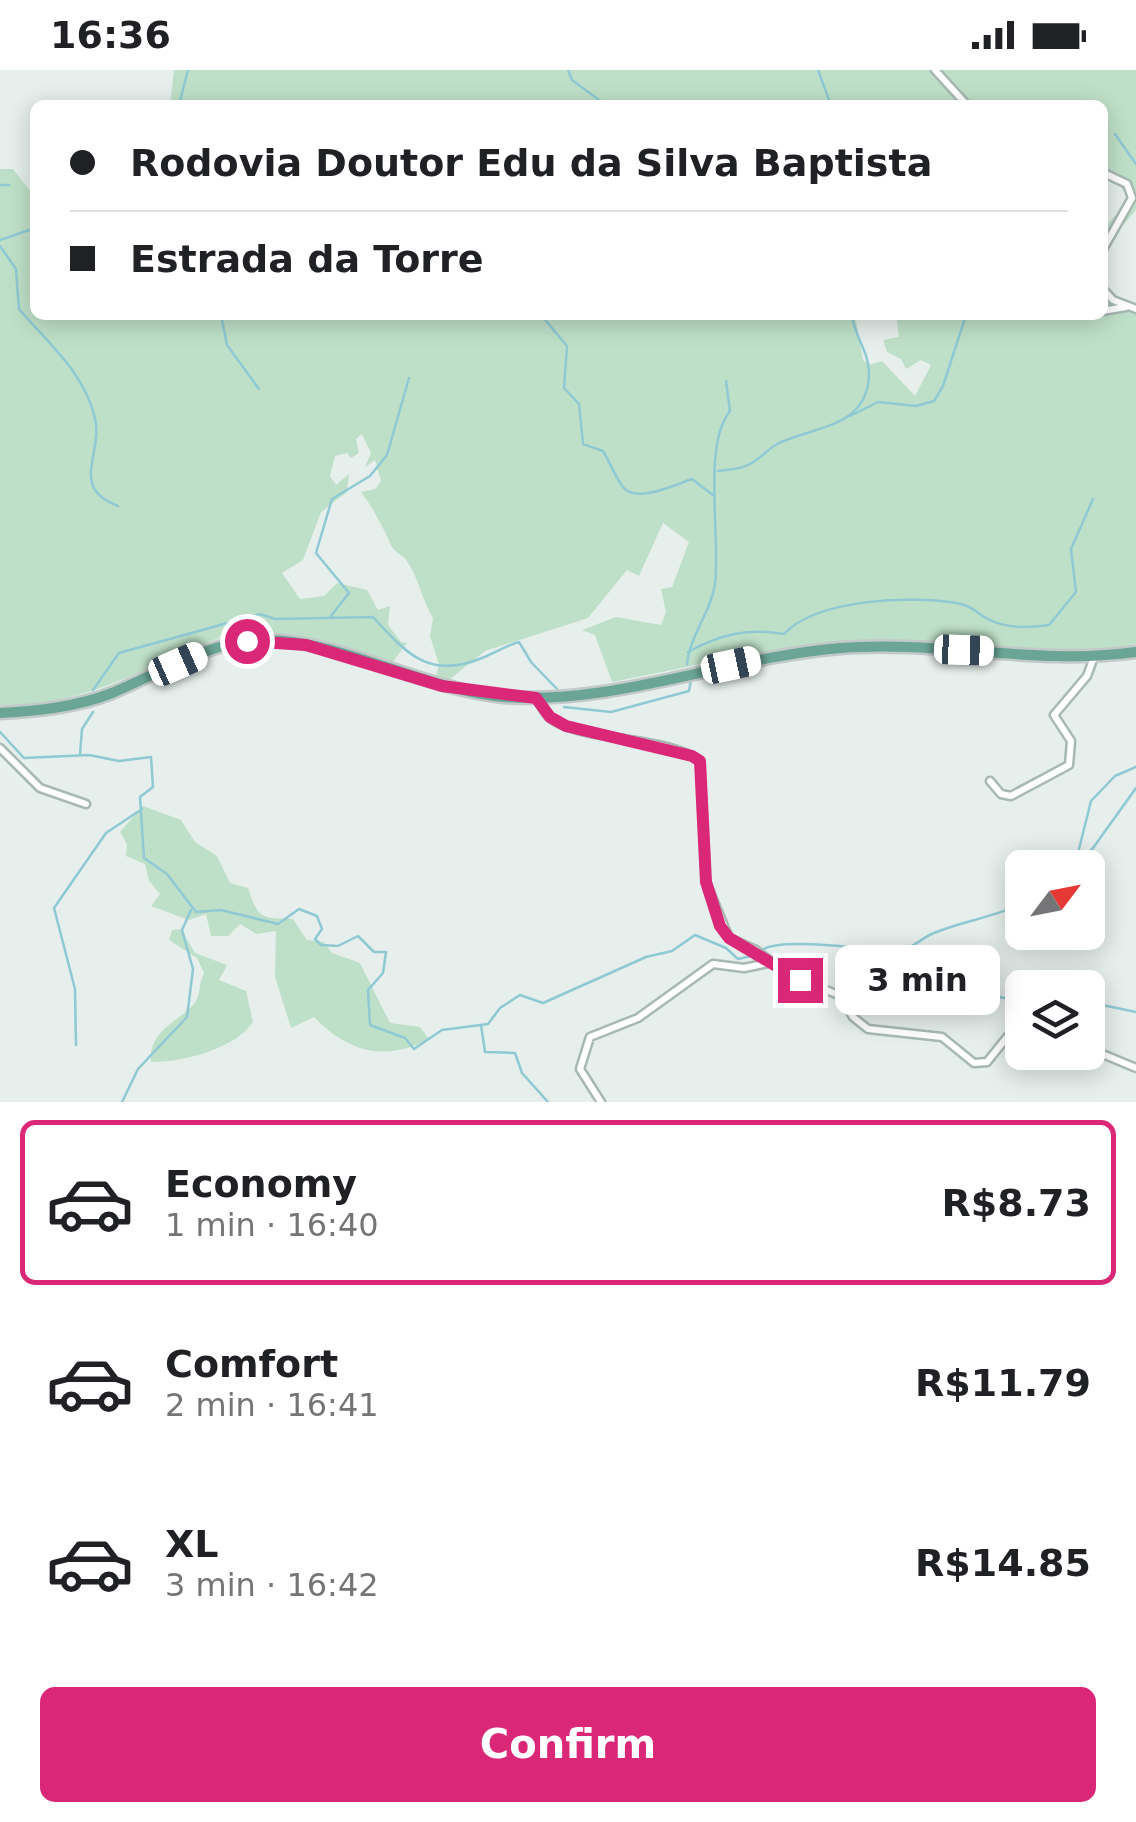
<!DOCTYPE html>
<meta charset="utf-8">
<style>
:root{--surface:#fff;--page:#f6f6f6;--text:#202124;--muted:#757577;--line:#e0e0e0;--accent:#db2777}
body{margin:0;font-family:"DejaVu Sans",sans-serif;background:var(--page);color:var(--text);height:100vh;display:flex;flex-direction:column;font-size:38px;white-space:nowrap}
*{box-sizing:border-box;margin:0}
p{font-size:32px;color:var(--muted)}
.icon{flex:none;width:55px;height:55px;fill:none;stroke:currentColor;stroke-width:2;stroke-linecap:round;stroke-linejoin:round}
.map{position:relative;height:1032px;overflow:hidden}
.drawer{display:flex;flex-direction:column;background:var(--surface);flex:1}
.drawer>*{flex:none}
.guide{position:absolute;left:30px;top:30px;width:1078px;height:220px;border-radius:15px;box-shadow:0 5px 25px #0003;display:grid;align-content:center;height:220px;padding:0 40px;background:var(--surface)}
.needle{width:65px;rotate:58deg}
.controls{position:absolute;left:1005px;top:780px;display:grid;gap:20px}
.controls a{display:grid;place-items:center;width:100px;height:100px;border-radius:15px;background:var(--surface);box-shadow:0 5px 25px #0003;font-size:50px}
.end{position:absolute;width:45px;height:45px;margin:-22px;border:12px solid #db2777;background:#fff;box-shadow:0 0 0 5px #fff}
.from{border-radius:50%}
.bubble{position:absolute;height:70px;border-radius:15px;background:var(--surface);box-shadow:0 5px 25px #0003;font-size:32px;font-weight:700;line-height:70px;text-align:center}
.car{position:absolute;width:30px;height:60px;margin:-30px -15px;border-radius:12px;box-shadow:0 0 8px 2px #0007;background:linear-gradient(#fff 24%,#345 0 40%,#fff 0 76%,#345 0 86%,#fff 0)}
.guide b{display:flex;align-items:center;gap:35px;height:95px;font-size:38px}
.guide b+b{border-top:2px solid var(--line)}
.guide i{width:25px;height:25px;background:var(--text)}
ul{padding:18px 0 0;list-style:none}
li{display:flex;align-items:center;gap:30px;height:165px;margin:0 20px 15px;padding:0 20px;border:5px solid transparent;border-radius:15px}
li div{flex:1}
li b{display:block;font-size:38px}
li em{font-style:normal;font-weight:700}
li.current{border-color:var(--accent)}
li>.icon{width:90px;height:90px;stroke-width:1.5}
.cta{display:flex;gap:20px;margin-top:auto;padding:20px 40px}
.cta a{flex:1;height:115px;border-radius:15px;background:var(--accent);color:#fff;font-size:40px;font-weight:700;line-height:115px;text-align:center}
.status{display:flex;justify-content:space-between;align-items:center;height:70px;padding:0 50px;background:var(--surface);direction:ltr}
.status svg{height:28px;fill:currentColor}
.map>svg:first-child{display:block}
.green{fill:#bfe0c8}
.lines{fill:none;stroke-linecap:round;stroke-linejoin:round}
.stream{stroke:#8ec9d4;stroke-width:2.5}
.minor-casing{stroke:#a8b8b2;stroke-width:11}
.primary-casing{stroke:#c2cac8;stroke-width:15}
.minor{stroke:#fff;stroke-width:6}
.primary{stroke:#6aa596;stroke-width:10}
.route{stroke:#db2777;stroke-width:12}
</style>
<div class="status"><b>16:36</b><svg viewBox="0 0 49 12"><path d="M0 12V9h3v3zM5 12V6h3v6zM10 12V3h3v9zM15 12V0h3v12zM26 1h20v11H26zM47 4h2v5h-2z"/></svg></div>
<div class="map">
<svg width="1136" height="1032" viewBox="0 0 1136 1032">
<rect width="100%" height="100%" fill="#e6efeb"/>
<path class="green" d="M174,0h962v140l-28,33 -5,23v-38l19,-19 5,-14 -7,-9 -17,-7 -1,-74h-932z
M0,99h13l22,28v118h820l8,45 6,5 13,-4 33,35 16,-31 -10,-5 -15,9 -5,-10 -14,-7 -4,-12 16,-3 -3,-22h206l1,-34 12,16 21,11v336c-80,21 -171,-6 -252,-4 -92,1 -182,25 -272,42l-17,-47 -13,-5 34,-13 45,8 5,-13 -5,-23 11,-2 17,-45 -26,-19 -24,53 -12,-6 -39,48 -103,33 -36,29 -14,-1 4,-14 -9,-29 3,-18c-11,-18 -14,-39 -26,-57 -5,-7 -12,-8 -16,-16 -9,-20 -18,-37 -30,-53l14,-3 6,-8 -6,-21 -10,7 6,-14 -9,-19 -6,5 3,14 -8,5 -4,-5 -12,3 -5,20 6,9 13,-11 -2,18 -26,20 -18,48 -21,13 18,26 24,-3 13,-13 30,7 11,20 12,-4 -2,19 13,17 6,1 -15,20c-53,-16 -110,-38 -166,-27 -16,4 -28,13 -42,18 -60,24 -118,55 -184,51z
M143,736l38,14 14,22 22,14 13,27 18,5c10,31 13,30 45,31l14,21 17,2 8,11 28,10 30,60 30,4 9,12c-45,24 -82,12 -115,-22l-23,11 -16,-51 1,-46 -19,3 -17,-10 -12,12h-17l-5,-22 -17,6 -38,-14 9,-12 -11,-13 -4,-17 -19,-8 1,-12 -7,-12z
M181,859l14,24 32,12 -8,15 27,11 7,31c-16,26 -72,41 -102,40 -3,-30 26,-40 43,-58 6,-7 5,-21 10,-31l-7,-15 -28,-18 3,-10z"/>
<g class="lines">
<path class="stream" d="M568,0l4,10 34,25
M818,0l13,35
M179,35l9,-35
M1115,64l21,30
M0,115h9
M0,170l35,-12
M0,176l16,23 3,40c29,34 65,63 76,109 8,37 -26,70 23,88
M221,245l6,30 32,44
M541,245l26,31 -3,42 15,16 4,40 20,7c7,11 12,26 20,36 12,17 54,-3 69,-8l21,16
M850,346l28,-14 38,4 18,-5 9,-15 23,-71
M718,401c10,-2 20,-1 30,-6 12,-5 19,-16 31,-22 37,-17 90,-16 90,-70 0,-22 -15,-37 -17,-58
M331,546l18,-23 -33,-40 16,-54 38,-23 17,-21 22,-77
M688,582c32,-18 61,-24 96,-18 34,-36 130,-39 177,-30 11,2 17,10 27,15 18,10 41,9 61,6l27,-33 -5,-43 22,-50
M687,594c3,-29 24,-52 28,-80 6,-45 -13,-139 15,-173l-4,-30
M93,620l26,-37 141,-39 15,5 98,-2c34,37 56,63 109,41 13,-5 25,-13 37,-16l12,20 26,27
M564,637l47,5 78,-21 2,-11
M0,662l24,26 65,-3 30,6 32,-4 2,30 -13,10 4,61 23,16 29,38 25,-2 57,14 21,-15 18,7 5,13 -7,10 6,6 17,1 20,-10 16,16h12l-3,21 -15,17 2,35 35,13 9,11 28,-19 46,-6 12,-16 20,-13 23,8 103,-46 26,-6 23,-16 31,13 12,11 18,-4
M80,684l2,-25 11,-17
M1075,795l16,-64 24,-25 21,-9
M1073,798l20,-20 43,-60
M762,880c20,-14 109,1 137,0 12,0 24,-13 35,-17 29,-12 60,-16 88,-29
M895,881l33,18 39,10 26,17 29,5
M1088,932l48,10
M481,955l4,27 30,1 7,20 26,29
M76,975l-1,-56 -21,-81 52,-75 36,-24
M122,1032l16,-33 49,-52 6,-48 -11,-39 9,-20"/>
<defs>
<path id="minor" d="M935,0l32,35
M1102,102l25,12 5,14 -30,53
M1102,218l11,12 23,9
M1102,241l24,-4
M536,627c4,6 8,15 13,20 30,25 115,18 151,44l6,121 23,56 27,12 31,24 54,22 12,21 15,12 74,8 32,26 13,-1 21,-26 14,-3
M0,678l40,40 46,16
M990,711l11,13 10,2 58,-31 2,-24 -17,-26 33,-39 7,-19
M1088,978l48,20
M601,1032l-21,-33 10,-32 48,-19 75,-54 31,4 24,-5"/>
<path id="primary" d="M0,643c37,-2 77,-6 112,-20 48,-20 95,-51 149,-53 72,-3 163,50 243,57 113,8 224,-40 337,-49 97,-8 198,18 295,4"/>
</defs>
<use href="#minor" class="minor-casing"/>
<use href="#primary" class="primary-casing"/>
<use href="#minor" class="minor"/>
<use href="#primary" class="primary"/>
</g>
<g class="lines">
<path class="route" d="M247,571l59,4 136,41 94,12 14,19 16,9 126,30 8,5 6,121 14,44 9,12 71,42"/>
</g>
</svg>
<div class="controls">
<a><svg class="needle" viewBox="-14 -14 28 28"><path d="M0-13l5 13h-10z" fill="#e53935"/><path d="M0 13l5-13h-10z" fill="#757577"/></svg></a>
<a><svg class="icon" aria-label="layers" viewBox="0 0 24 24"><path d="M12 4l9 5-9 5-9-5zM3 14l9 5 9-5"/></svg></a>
</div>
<i class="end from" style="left:247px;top:571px"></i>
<i class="end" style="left:800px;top:910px"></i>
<div class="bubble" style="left:835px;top:875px;width:165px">3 min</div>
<i class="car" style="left:964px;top:580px;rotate:92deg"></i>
<i class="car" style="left:178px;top:594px;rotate:66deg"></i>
<i class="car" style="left:731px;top:595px;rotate:78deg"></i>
<div class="guide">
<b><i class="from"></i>Rodovia Doutor Edu da Silva Baptista</b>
<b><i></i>Estrada da Torre</b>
</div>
</div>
<section class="drawer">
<ul>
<li class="current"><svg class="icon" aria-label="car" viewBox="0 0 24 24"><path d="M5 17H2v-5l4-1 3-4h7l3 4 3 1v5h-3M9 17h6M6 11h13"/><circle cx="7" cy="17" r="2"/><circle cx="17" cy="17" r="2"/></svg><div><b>Economy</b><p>1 min · 16:40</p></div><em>R$8.73</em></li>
<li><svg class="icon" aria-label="car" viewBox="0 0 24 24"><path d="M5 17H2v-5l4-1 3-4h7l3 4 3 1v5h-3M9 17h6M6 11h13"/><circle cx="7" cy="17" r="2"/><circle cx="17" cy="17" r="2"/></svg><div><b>Comfort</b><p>2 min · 16:41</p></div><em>R$11.79</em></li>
<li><svg class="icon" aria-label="car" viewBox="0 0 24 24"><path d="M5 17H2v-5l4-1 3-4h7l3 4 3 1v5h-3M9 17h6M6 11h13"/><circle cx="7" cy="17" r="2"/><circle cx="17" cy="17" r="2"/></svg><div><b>XL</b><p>3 min · 16:42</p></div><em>R$14.85</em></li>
</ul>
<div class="cta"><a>Confirm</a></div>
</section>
